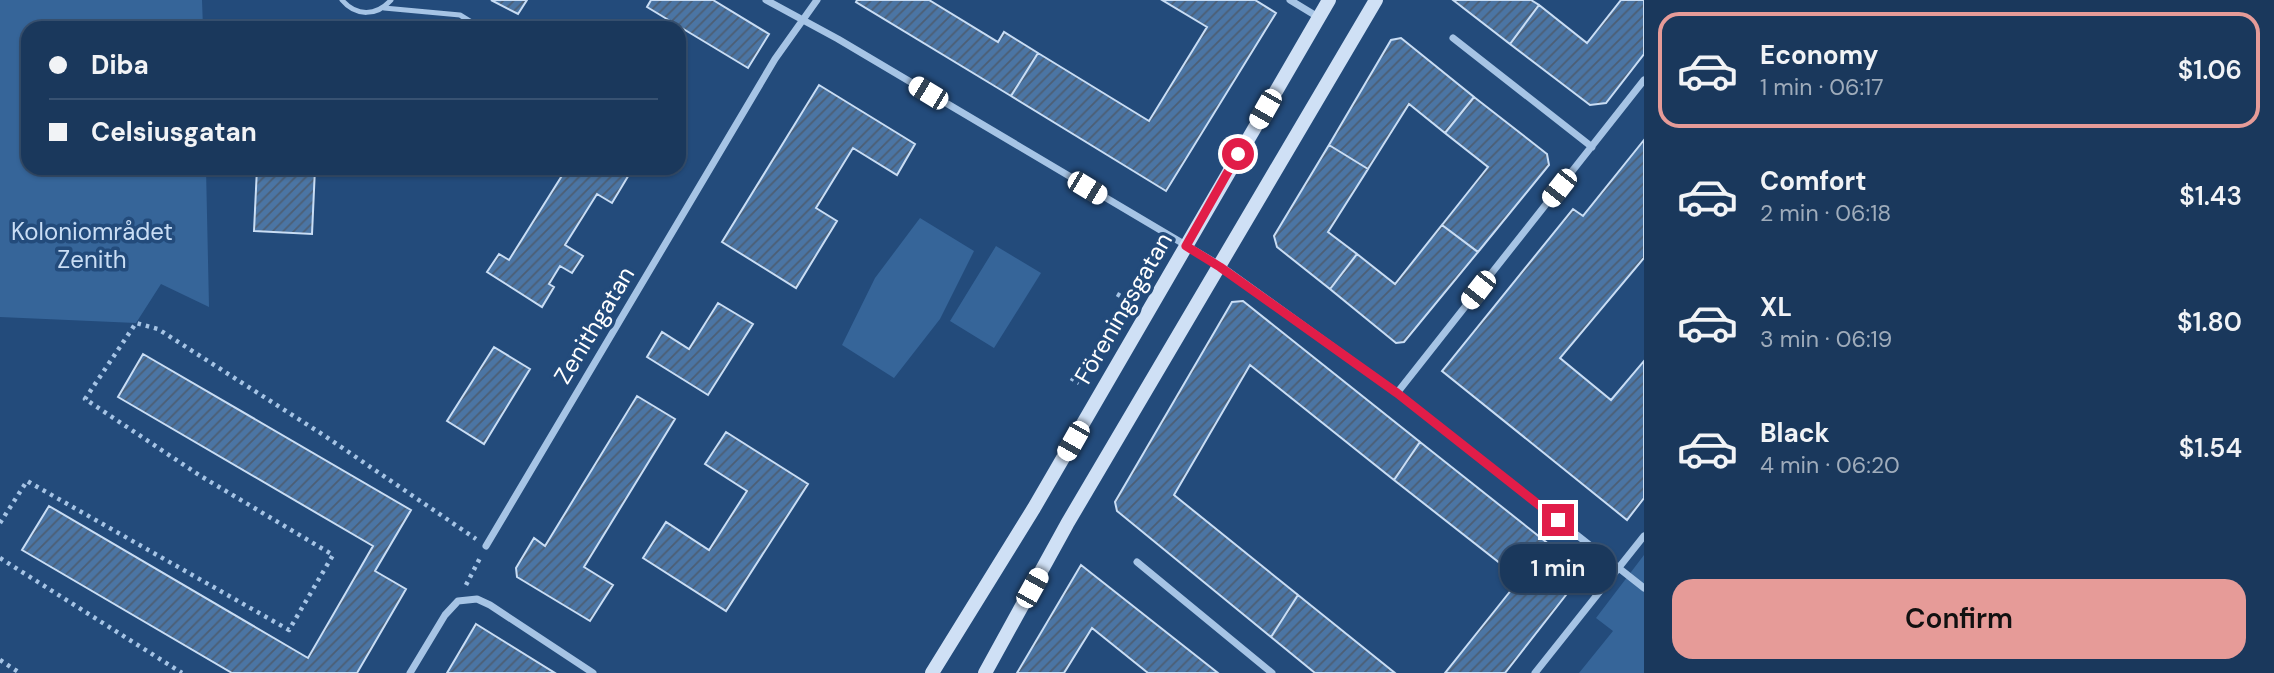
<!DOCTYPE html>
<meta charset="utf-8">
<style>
:root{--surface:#1a385c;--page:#233f62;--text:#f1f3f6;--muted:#9facbb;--line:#385272;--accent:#e69b98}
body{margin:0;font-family:"DM Sans",sans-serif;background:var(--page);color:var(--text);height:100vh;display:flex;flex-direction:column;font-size:26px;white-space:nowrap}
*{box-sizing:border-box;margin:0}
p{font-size:23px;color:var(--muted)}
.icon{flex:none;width:38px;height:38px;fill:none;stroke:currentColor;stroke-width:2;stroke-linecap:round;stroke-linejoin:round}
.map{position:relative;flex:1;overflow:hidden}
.sheet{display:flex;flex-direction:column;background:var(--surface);width:630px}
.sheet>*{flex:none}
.guide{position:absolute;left:21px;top:21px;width:665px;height:154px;border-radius:21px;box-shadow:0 2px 5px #0004,0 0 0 2px var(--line);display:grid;align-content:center;height:154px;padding:0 28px;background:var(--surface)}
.end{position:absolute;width:32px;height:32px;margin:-16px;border:9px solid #e11d48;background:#fff;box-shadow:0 0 0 4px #fff}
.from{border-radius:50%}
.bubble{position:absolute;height:49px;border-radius:21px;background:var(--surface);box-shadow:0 2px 5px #0004,0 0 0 2px var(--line);font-size:23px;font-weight:600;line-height:49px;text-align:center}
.car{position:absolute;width:21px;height:42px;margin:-21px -10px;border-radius:9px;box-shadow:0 0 5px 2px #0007;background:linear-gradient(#fff 24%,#345 0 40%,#fff 0 76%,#345 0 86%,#fff 0)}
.guide b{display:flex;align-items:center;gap:24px;height:66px;font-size:26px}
.guide b+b{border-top:2px solid var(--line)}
.guide i{width:18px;height:18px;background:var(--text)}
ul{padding:12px 0 0;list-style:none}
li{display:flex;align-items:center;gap:21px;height:116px;margin:0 14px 10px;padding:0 14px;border:4px solid transparent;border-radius:21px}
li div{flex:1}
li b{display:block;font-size:26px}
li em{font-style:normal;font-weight:600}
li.active{border-color:var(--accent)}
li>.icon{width:63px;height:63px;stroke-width:1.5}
.button{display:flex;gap:14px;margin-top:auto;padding:14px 28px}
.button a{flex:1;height:80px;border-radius:21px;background:var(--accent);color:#111;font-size:28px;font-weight:600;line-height:80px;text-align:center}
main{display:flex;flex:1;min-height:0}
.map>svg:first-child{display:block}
.green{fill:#366599}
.building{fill:url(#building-hatch);stroke:#c9ddf4;stroke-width:2}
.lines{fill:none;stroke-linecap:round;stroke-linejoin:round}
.path{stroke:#a6c4e5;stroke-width:4.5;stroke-dasharray:3.5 5;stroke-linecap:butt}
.lane{stroke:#a6c4e5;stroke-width:5}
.street{stroke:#a6c4e5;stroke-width:7}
.secondary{stroke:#cfe0f5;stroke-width:14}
.route{stroke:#e11d48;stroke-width:9}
.labels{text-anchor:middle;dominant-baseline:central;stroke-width:7;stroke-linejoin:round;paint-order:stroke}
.park-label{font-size:24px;fill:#c9ddf4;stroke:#234b7b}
.street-label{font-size:24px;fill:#fff;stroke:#234b7b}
</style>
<main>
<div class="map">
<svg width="1644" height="673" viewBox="0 0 1644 673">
<defs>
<pattern id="building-hatch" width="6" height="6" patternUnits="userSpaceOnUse" patternTransform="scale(1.75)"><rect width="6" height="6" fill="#4b75a4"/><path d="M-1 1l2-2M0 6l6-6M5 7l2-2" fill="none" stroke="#4c5e74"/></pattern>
</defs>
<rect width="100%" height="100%" fill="#234b7b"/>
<path class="green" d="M0,0h202l1,28h-175v140h178l3,139 -48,-23 -25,39 -136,-6z
M920,218l54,33 -34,68 -46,59 -52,-33 33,-67z
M996,246l45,27 -47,75 -44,-27z
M1644,555v118h-65l34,-42 -17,-13z"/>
<path class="building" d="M491,0h36l-9,14z
M651,0h62l56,34 -21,34 -101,-61z
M857,0h72l69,42 6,-10 34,21 -27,43 -155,-94z
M1162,0h93l21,13 -110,178 -155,-95 27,-43 111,68 58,-94z
M1453,0h78l8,5 -29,39z
M1621,0h23v54l-38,49 -16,2 -80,-61 29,-39 48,38z
M1401,38l73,59 -29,36 -36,-29 -41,65 -39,-24 62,-105z
M819,85l96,59 -18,31 -44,-27 -37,60 21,13 -41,67 -74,-46z
M1474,97l73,57 2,11 -71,87 -36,-27 46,-58 -43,-34z
M1644,140v118l-84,100 51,42 33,-39v137l-17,22 -185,-149 131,-162 10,7z
M1329,145l39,24 -40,63 29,22 -27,35 -53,-42 -3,-11z
M257,168h58l-3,66 -58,-3z
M554,168h79l-21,35 -15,-9 -32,51 18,11 -11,17 -12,-7 -11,18 5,3 -12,20 -55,-35 12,-18 10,6 54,-86z
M1442,225l36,27 -74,90 -8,1 -66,-54 27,-35 38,30z
M1243,301l177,141 -26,38 -144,-115 -76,130 124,100 -27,42 -154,-126 -2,-9 117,-200z
M718,303l35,21 -45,71 -61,-38 15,-25 27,17z
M494,347l36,22 -46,75 -37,-23z
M143,354l268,156 -36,61 31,18 -49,84h-125l-210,-123 27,-44 259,152 65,-112 -255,-149z
M637,396l38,23 -91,148 29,18 -23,36 -73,-44 -1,-9 18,-30 11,8z
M726,432l82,52 -82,127 -83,-53 23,-36 43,28 38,-59 -42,-27z
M1420,442l159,126 1,9 -75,96h-60l75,-94 -126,-99z
M1081,565l137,108h-70l-56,-45 -28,45h-47z
M1298,595l97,78h-80l-44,-36z
M476,624l79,49h-108z"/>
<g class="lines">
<path class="path" d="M1117,294l14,8
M1071,378l8,5
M0,523l27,-42 262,149 44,-75 -134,-80 -114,-76 51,-76 22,6 167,107 151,103
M0,558l182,115
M466,585l14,-27
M0,660l20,13"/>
<path class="lane" d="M342,0c14,17 35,16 49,0
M384,8l76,7 21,13"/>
<path class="street" d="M766,0l72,39 383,227 176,127 247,195
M1290,0l28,17
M1453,38l139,109
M1397,393l247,-313
M486,546l289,-487 42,-59
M1137,562l135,111
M410,673l35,-58 13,-14 19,-2 13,6 103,68
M1535,673l109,-137"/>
<path class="secondary" d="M932,673l102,-165 295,-508
M985,673l82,-149 309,-524"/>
</g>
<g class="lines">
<path class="route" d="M1238,154l-52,92 34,21 177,126 161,127"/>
</g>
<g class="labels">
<g class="park-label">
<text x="92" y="231">Koloniområdet<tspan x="92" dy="28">Zenith</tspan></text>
</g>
<g class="street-label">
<text transform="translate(1123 308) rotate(-60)">Föreningsgatan</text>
<text transform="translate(594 325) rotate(-59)">Zenithgatan</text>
</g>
</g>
</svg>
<i class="end from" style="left:1238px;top:154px"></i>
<i class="end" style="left:1558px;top:520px"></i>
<div class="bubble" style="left:1500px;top:544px;width:116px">1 min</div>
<i class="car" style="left:928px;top:93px;rotate:301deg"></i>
<i class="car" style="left:1265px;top:109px;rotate:210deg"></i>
<i class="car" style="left:1087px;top:188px;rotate:121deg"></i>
<i class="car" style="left:1559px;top:188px;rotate:218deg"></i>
<i class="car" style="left:1478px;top:290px;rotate:218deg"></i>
<i class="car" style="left:1073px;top:441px;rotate:210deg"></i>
<i class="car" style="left:1032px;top:588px;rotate:29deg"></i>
<div class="guide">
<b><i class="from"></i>Diba</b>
<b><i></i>Celsiusgatan</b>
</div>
</div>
<section class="sheet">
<ul>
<li class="active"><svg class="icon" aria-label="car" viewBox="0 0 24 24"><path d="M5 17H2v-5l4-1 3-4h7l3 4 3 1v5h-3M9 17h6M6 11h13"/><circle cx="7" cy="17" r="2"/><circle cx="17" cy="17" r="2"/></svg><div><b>Economy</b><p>1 min · 06:17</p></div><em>$1.06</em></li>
<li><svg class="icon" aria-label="car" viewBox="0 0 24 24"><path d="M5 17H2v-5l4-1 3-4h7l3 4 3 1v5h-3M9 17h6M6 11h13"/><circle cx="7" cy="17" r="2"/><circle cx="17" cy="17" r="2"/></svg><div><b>Comfort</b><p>2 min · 06:18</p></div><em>$1.43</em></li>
<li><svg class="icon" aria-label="car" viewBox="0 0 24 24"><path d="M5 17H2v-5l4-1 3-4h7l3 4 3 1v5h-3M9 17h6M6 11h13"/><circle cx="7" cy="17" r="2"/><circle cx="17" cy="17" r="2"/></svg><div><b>XL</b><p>3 min · 06:19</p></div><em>$1.80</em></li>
<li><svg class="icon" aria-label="car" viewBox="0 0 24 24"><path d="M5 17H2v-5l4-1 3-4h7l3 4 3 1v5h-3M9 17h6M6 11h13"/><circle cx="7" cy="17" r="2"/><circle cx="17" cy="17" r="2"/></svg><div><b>Black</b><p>4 min · 06:20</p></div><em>$1.54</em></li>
</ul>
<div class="button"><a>Confirm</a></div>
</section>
</main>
